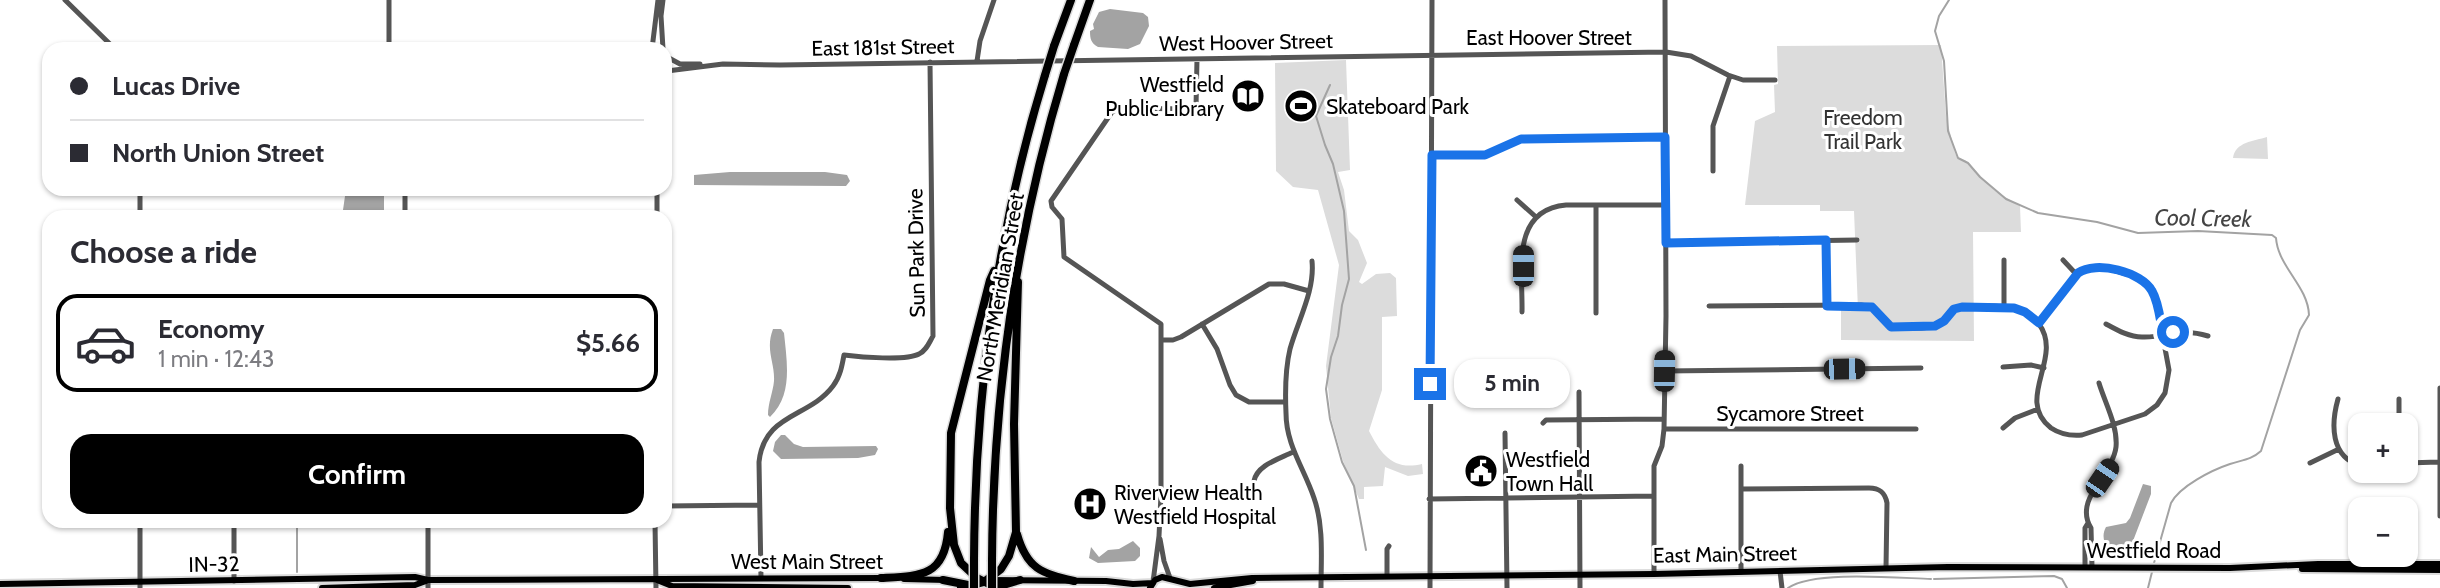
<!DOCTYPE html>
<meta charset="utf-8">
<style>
:root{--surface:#fff;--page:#f7f7f7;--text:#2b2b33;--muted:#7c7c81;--line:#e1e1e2;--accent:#000}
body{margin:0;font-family:Cabin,sans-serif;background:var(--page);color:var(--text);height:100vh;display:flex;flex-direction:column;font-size:26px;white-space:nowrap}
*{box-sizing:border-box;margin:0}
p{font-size:23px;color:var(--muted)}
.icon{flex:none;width:38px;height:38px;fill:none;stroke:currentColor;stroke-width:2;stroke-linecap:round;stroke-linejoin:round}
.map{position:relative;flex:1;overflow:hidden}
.sheet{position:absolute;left:42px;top:210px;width:630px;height:318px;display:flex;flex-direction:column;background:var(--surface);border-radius:21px;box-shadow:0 2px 5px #0004}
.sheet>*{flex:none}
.hud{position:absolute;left:42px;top:42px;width:630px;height:154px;border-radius:21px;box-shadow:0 2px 5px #0004;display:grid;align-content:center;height:154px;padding:0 28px;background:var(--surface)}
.tools{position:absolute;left:2348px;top:413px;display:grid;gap:14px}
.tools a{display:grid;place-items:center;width:70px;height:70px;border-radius:14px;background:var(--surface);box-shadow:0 2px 5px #0004;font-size:35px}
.end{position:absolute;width:32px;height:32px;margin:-16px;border:9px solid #1a73e8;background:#fff;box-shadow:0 0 0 4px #fff}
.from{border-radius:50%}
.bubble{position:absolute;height:49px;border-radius:21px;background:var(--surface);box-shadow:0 2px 5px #0004;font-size:23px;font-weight:800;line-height:49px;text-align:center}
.car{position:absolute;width:21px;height:42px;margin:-21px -10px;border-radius:9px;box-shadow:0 0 5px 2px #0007;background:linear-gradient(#222 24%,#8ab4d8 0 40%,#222 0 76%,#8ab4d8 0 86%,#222 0)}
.hud b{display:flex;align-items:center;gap:24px;height:66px;font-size:26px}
.hud b+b{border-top:2px solid var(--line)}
.hud i{width:18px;height:18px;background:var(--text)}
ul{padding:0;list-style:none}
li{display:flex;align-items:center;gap:21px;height:98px;margin:0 14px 10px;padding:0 14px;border:4px solid transparent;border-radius:21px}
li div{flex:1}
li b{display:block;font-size:26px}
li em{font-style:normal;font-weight:800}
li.active{border-color:var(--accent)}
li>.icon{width:63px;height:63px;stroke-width:1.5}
h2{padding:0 28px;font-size:32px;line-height:84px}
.button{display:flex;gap:14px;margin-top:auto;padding:14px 28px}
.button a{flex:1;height:80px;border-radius:21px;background:var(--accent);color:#fff;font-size:28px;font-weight:800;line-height:80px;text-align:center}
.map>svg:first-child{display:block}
.green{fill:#dcdcdc}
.water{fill:#a3a3a3}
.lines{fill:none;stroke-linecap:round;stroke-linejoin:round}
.stream{stroke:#a3a3a3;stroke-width:2}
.major-casing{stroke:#dbdbdb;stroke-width:10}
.highway-casing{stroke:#dbdbdb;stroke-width:11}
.minor{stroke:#555;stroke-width:5}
.major{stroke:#000;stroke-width:6}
.highway{stroke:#000;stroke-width:8}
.highway-bridge-casing{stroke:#dbdbdb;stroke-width:11;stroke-linecap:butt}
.highway-bridge{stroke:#000;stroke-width:8}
.route{stroke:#1a73e8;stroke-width:9}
.labels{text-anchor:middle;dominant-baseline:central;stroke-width:6;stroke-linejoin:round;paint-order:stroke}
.street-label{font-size:21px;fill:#000;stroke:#fff}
.poi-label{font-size:21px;fill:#000;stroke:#fff;text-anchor:start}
.park-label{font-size:21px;fill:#333;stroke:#fff}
.water-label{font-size:23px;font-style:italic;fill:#444;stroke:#fff}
</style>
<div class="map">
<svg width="2440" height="588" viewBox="0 0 2440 588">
<rect width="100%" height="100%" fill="#fff"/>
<path class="green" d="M1941,45l5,71 9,37 3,6 7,1 29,30 26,16 1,26h-48l1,109 -133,-1v-30h17l-4,-99h-34v-6h-75l10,-84 20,-9 -1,-27 4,-1 -1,-38z
M1346,60l4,110 -12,2 6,18 5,41 9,9 9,23 -8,19 3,2 14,-10 14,-1 6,5 1,38 -15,1v73l-13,41c12,23 24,40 53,33l1,10 -15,2 -23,-9 -2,19 -19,1v12h-5l-16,-38 -12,-43 -5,-52 13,-101 -21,-75 -25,-3 -17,-16 -1,-108z
M2267,137l1,22 -35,-1c2,-16 21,-17 34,-21z"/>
<path class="water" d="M1110,9l33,4 5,4 1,9 -9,18 -12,5 -30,-2c-7,-4 -8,-8 -8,-16l4,-2 -1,-5 6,-12z
M730,172h95l22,3 3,6 -4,5 -152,-1v-10z
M346,189h38v28h-42z
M773,329h8l3,4c3,30 9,62 -14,84l-2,-2c0,-12 5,-23 6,-34 1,-19 -9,-31 -1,-52z
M781,435h4l9,9 9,3 73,-1 2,3 -3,6 -17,3 -77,1 -8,-8 2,-9z
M2143,484l8,2v8l-18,47 -6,6 -19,1c-5,-6 -6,-14 -2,-21l20,-4 4,-5z
M1133,541l7,7v8l-5,5 -37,2 -9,-5 2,-11 8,10 9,-7 11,-1z"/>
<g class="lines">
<path class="stream" d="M1949,0l-10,16 -4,15 9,30 4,70 10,27 10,5 12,14 26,22 32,14 59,9 41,11 60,-2 74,4 4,3c2,29 32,48 33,77l-9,15 -39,121c-10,9 -19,9 -31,13 -18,6 -50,22 -59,39l-17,60
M1330,85l-14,31 9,29 8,19 11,47 5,68 -7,26 -4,31 -7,21 -5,32 4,30 12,43 12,24 12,64
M297,522v50
M1934,579l120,-3 8,3 5,9
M1788,588c25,-18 110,-10 143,-9
M2148,588l4,-16"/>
<defs>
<path id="major" d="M2302,569l138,1
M904,579l42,1
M657,580l15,6 176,2
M988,580l118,1 27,3 20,-1
M0,584l415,-7 13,3 455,-2
M322,588l93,-3 11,-4
M1150,588l5,-8 7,-3 28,7 62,-6 402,-4 294,-7 282,1 88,-4h122
M1214,588l39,-7"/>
<path id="highway" d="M1074,45l16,-45
M1054,46l17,-46
M994,271l-4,9 -39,153 -1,75 4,37 7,18 16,15 20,10
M1017,534c10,35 24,39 57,47
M974,560c1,-167 22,-325 71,-485
M992,560c1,-165 24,-327 72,-486
M881,578c39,-2 63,-1 67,-46
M943,580l25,5
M961,588l23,-6 17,-13 8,-13 7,-24 -2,-108 4,-142
M993,588l27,-8"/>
</defs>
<use href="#major" class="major-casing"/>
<use href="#highway" class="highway-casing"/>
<path class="minor" d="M65,0l50,49
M389,0v49
M663,0l-2,16 2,33
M652,49l6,-49
M667,57l13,7h20
M977,61l3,-20 14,-41
M667,71l56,-7 57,1 886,-13 25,4 37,19 15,5h32
M1432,155h53l36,-16 144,-2
M1713,171v-45l17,-50
M1517,200l19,17
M405,214l252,1
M140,217v-28
M405,217v-28
M657,217v-28
M1826,240l1,66
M1666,243l191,-3
M2004,260v47
M2063,260l14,15
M1312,261c3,30 -14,59 -22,88 -5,21 -5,42 -4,64 0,32 18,55 28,85 10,28 7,61 7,90
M1709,306l152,-1 11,2 19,20c14,0 30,3 43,-1 11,-2 11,-12 20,-17 10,-5 52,-3 64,0 8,2 16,8 21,15 25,34 -25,75 12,104 9,6 20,8 31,7l63,-21 12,-9 8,-12 4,-23 -13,-70 -6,-12 -13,-11 -35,-10 -13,1 -12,7 -38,48
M1522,312c1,-40 -12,-102 44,-107h100
M1596,313v-108
M1202,324l15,25 13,36 6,10 13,7h36
M2106,324c11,6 23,13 36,13 26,1 37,-10 66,-1
M1161,340h12l8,-3 88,-53h15l25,7
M2003,367l28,-2 13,3
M1664,371l257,-3
M2440,388v128
M1579,392l1,196
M2338,399c-7,25 -8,58 23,67
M2399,399v26
M1543,423l3,-3 118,-1
M2003,428l12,-10 23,-9
M1664,429h252
M1505,433l2,155
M2310,463l29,-14
M2406,463l33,-1
M1741,466v106
M1254,481c3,-16 25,-22 39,-29
M1741,489l128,-1c10,0 16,4 18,15l-1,65
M1429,499l225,-3
M665,506l94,-1
M234,522v59
M428,522v66
M655,522l1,66
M1160,539l4,22 6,17
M2085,567v-39l3,-5
M2092,567l-1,-39c-18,-29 22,-54 25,-81 2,-21 -11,-44 -17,-64
M1780,571l2,17
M1654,574v-108l8,-20 2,-17 2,-113 -1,-316
M1387,576v-27l2,-3
M761,578l-2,-116c5,-49 50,-44 74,-76 7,-9 9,-20 11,-31 16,2 62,6 75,-1 7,-3 10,-11 14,-18l-3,-274
M1153,582l6,-46 2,-41v-171l-97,-67 -2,-38 -10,-12 -1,-6 61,-89 9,-4 67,1 8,-2 1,-48
M140,588v-66
M1430,588l2,-588"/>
<use href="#major" class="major"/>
<use href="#highway" class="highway"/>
<defs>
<path id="highway-bridge" d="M1064,74l10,-29
M1045,75l9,-29
M974,560v28
M992,560v28"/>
</defs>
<use href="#highway-bridge" class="highway-bridge-casing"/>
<use href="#highway-bridge" class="highway-bridge"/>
</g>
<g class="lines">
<path class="route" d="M1430,384l2,-229h53l36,-16 144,-2 1,106 160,-3 1,66 45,1 19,20 44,-1 9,-5 10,-12 8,-2 52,1 11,4 14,11 39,-50c18,-13 64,-1 74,18 7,12 8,29 11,43l10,-2"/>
</g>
<defs>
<symbol id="library-disc" viewBox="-11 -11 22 22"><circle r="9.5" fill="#000" stroke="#fff"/><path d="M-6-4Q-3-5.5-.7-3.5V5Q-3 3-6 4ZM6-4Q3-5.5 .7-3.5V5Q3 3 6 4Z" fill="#fff"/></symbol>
<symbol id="stadium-disc" viewBox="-11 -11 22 22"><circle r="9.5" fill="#000" stroke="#fff"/><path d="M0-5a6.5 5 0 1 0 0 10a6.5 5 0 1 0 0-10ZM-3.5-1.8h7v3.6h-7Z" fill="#fff"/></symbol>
<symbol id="civic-disc" viewBox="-11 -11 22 22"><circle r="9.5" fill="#000" stroke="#fff"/><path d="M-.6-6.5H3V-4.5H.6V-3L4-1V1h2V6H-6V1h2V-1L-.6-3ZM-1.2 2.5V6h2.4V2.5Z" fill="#fff"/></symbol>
<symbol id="hospital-disc" viewBox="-11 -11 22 22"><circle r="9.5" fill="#000" stroke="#fff"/><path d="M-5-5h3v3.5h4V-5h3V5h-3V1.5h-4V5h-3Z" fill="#fff"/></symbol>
</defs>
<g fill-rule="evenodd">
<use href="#library-disc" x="1229" y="77" width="38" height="38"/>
<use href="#stadium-disc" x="1282" y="87" width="38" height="38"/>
<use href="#civic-disc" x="1462" y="452" width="38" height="38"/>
<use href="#hospital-disc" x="1071" y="485" width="38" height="38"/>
</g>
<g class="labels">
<g class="street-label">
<text x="1549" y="37">East Hoover Street</text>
<text transform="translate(1246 42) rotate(-1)">West Hoover Street</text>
<text transform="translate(883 47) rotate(-1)">East 181st Street</text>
<text transform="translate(916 253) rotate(-91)">Sun Park Drive</text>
<text transform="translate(1000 287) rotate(-80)">North Meridian Street</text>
<text x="1790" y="413">Sycamore Street</text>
<text x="2154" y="550">Westfield Road</text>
<text transform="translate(1725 554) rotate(-1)">East Main Street</text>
<text x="807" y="561">West Main Street</text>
<text transform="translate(214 564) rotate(-1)">IN-32</text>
</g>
<g class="poi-label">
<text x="1224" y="84" text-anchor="end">Westfield<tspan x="1224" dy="24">Public Library</tspan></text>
<text x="1326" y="106">Skateboard Park</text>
<text x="1506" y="459">Westfield<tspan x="1506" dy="24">Town Hall</tspan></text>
<text x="1114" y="492">Riverview Health<tspan x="1114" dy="24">Westfield Hospital</tspan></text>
</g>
<g class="park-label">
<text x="1863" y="117">Freedom<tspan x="1863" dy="24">Trail Park</tspan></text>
</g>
<g class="water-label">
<text transform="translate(2203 218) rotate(1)">Cool Creek</text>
</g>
</g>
</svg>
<div class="tools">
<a>+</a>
<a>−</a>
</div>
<i class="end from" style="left:2173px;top:332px"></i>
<i class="end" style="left:1430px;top:384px"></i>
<div class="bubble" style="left:1454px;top:359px;width:116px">5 min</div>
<i class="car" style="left:1523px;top:266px;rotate:0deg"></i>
<i class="car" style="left:1844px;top:369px;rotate:89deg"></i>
<i class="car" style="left:1664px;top:371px;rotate:1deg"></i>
<i class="car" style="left:2102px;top:478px;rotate:34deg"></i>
<div class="hud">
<b><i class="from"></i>Lucas Drive</b>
<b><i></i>North Union Street</b>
</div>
<section class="sheet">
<h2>Choose a ride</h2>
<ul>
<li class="active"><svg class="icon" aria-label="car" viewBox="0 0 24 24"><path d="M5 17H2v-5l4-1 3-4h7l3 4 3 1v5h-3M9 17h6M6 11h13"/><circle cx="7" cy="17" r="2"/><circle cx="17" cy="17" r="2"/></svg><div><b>Economy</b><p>1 min · 12:43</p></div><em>$5.66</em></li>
</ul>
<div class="button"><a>Confirm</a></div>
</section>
</div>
